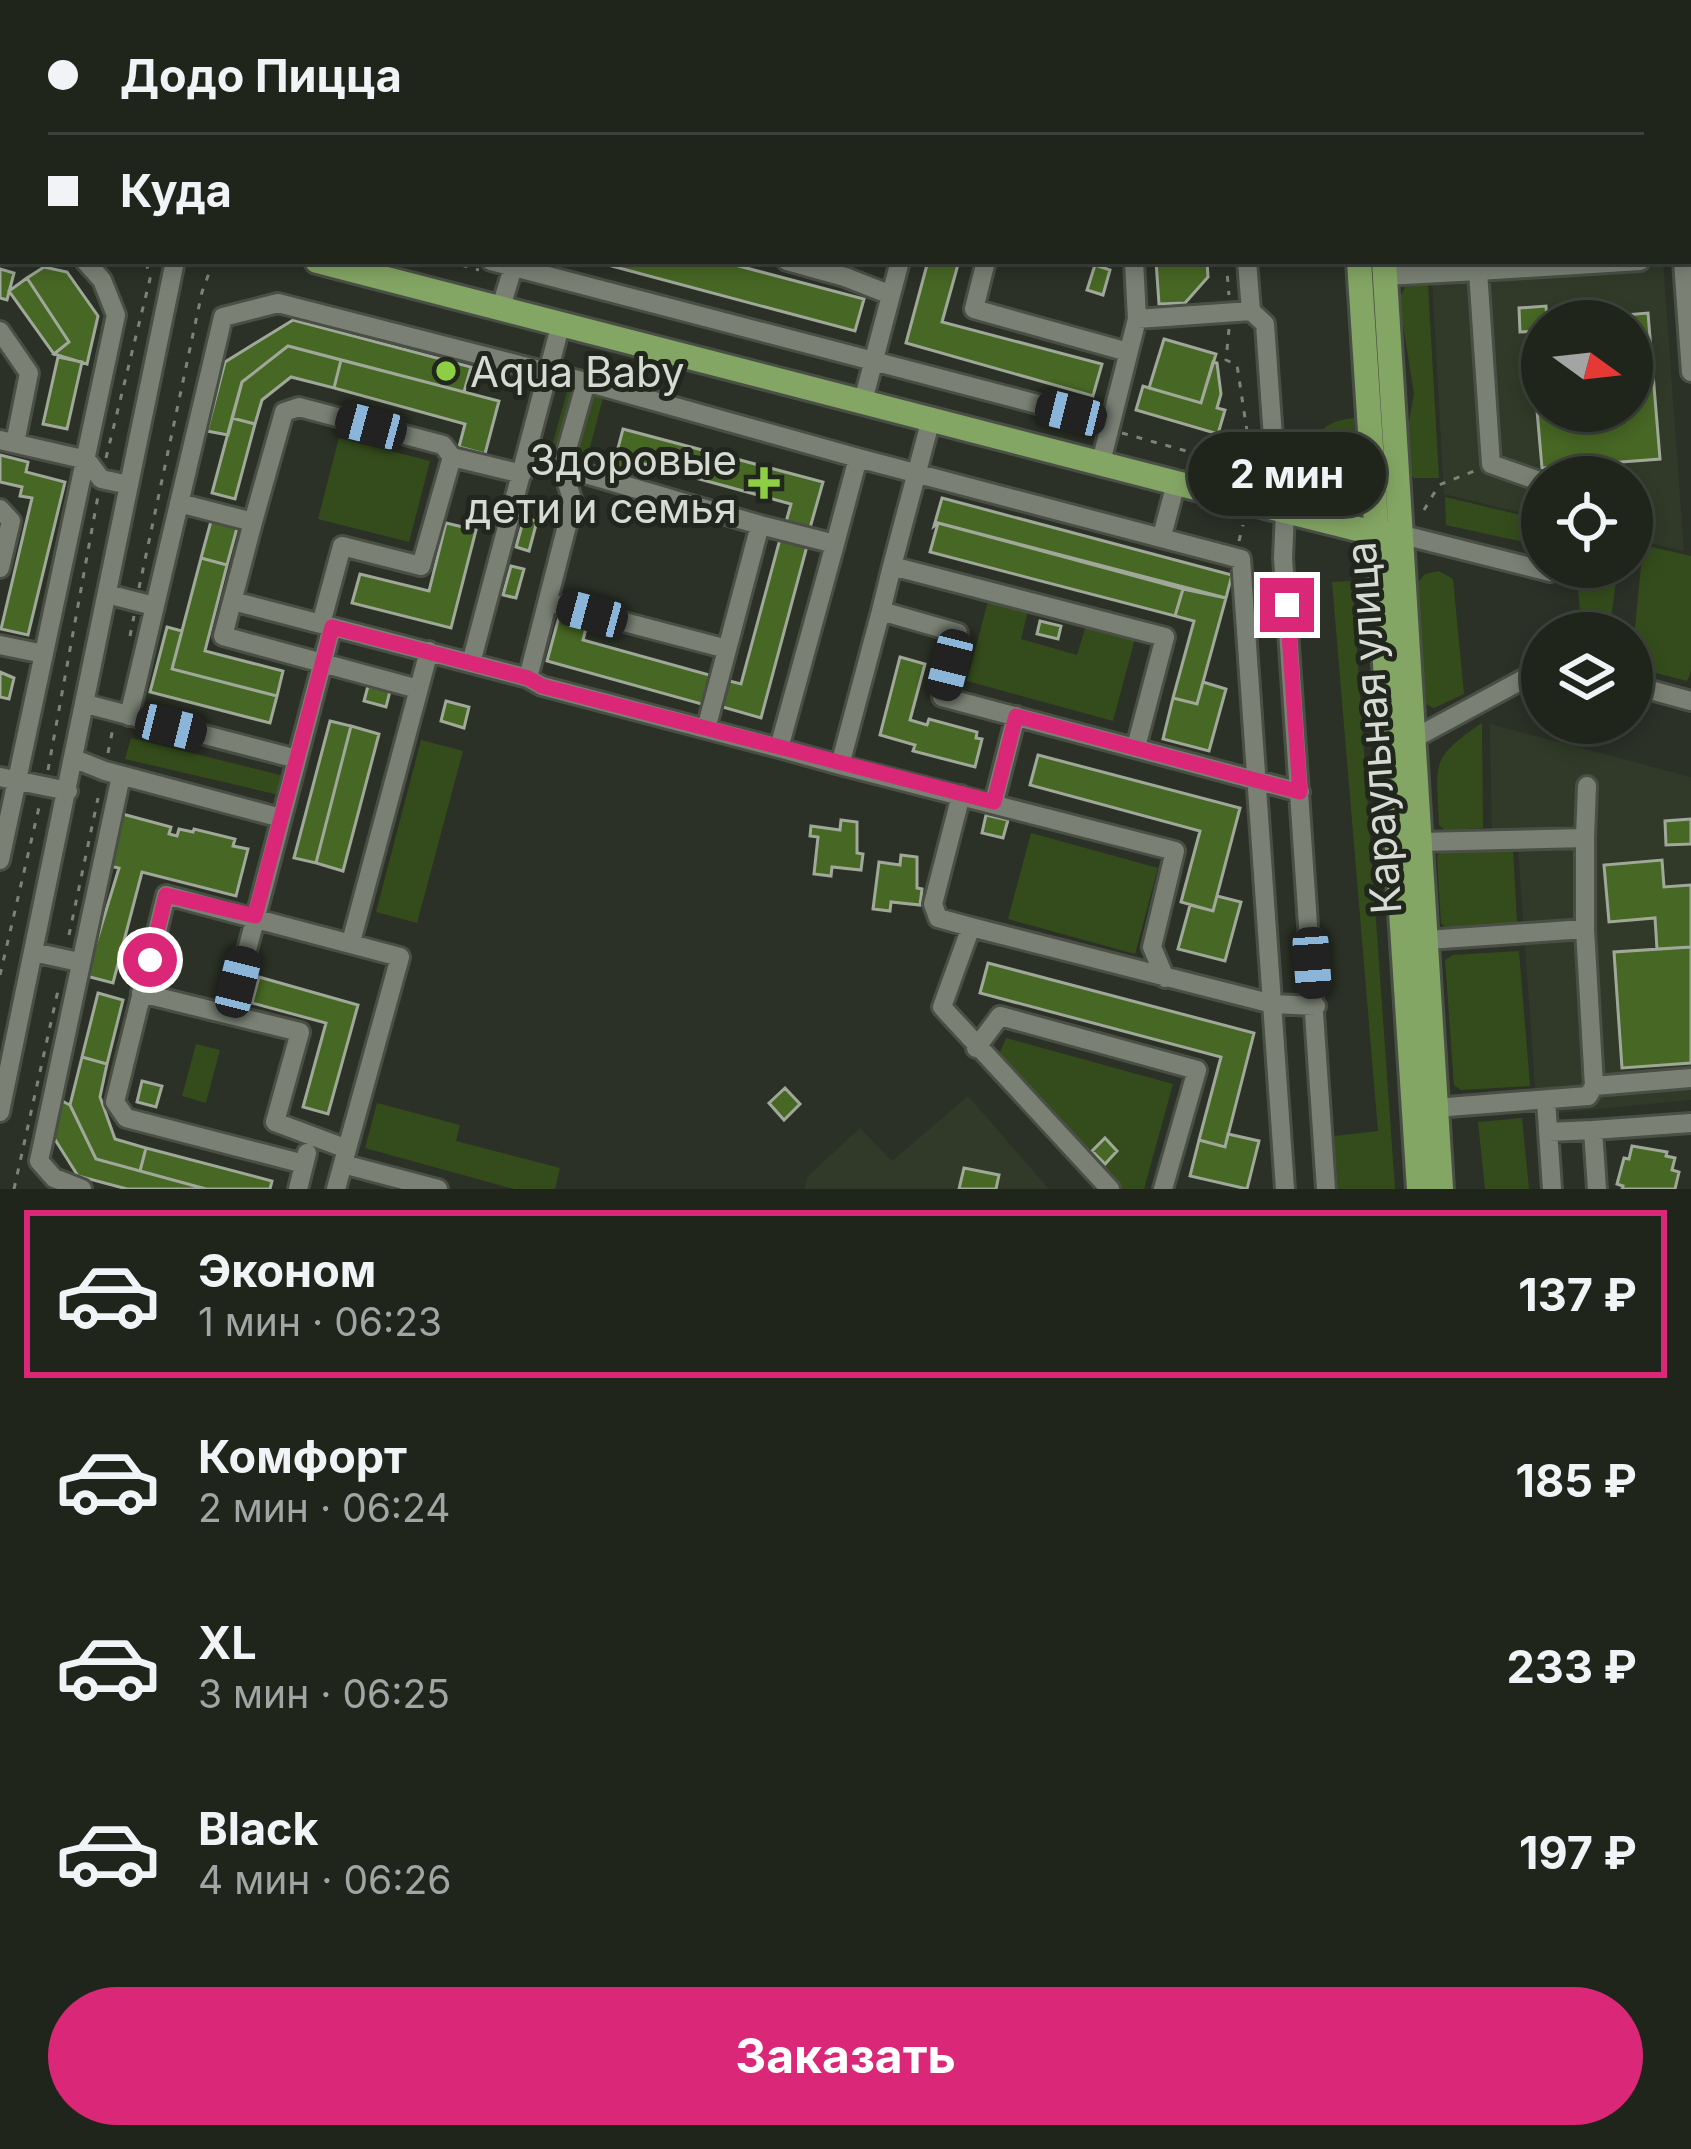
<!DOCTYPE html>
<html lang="ru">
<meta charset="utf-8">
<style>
:root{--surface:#20251c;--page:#2d3129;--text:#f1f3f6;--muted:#a2a5a3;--line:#3d423b;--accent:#db2777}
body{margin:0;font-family:Inter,sans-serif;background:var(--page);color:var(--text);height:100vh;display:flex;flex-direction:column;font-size:45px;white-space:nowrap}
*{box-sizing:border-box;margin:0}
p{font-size:39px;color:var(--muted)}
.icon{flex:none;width:66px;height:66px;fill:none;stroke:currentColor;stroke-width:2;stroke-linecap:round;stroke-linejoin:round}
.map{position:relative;height:1189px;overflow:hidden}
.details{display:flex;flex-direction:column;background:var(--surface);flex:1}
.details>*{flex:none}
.hud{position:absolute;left:0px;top:0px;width:1692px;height:264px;box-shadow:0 6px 18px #0003,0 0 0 3px var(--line);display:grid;align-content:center;height:264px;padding:0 48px;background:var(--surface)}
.needle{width:78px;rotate:105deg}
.tools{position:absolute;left:1521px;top:300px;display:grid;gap:24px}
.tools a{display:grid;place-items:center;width:132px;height:132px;border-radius:50%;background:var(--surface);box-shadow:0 6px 18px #0003,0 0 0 3px var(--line);font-size:60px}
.end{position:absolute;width:54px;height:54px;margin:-27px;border:15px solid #db2777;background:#fff;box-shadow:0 0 0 6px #fff}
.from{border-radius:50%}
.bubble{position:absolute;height:84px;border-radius:42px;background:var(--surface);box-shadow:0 6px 18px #0003,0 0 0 3px var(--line);font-size:39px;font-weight:700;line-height:84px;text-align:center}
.car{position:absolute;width:36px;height:72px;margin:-36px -18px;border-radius:15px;box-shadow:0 0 9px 3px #0007;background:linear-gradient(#222 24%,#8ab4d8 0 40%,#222 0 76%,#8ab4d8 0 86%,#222 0)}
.hud b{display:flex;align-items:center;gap:42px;height:114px;font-size:45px}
.hud b+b{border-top:3px solid var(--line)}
.hud i{width:30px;height:30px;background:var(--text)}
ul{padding:21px 0 0;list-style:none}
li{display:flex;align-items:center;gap:36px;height:168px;margin:0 24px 18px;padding:0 24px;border:6px solid transparent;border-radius:0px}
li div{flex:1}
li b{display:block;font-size:45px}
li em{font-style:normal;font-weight:700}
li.active{border-color:var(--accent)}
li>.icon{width:108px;height:108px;stroke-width:1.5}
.button{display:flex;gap:24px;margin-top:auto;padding:24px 48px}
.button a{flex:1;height:138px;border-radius:72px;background:var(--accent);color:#fff;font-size:48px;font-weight:700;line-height:138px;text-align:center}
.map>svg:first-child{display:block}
.built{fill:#313a29;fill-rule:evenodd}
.green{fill:#344c1c}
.building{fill:#476724;stroke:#a0a89a;stroke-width:3}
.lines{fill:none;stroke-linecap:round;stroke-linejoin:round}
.minor-casing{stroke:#4a4f46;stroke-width:24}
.major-casing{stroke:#4a4f46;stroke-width:30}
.path{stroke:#7e837a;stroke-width:3;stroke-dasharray:6 9;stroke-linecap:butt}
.minor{stroke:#7a8174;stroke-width:18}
.major{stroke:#84a664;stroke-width:24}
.route{stroke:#db2777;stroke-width:15}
.poi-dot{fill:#8dce44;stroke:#21271c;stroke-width:4.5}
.labels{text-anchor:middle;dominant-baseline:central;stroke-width:10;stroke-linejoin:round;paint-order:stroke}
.poi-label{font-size:42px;fill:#d7dbd4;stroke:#21271c;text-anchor:start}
.street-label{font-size:42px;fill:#d7dbd4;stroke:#21271c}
</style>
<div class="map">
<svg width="1691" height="1189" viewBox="0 0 1691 1189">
<rect width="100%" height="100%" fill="#2b3126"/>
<path class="built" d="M1431,261h232l21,290 -52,-12v-62h-90v41l-98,-24zM1542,321h90v90h-90z
M1490,724l201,53v323l-154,15 -19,-267 -26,1z
M968,1096l81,93h-244l2,-12 53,-49 32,33z"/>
<path class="green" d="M1428,285l11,193h-25l-5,-5 -2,-40 7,-39 -15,-95 6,-12z
M568,388l35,10 -16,61 -41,8z
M1354,418l5,78 -11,8 -29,-5c-4,-40 -18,-76 35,-81z
M339,438l91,23 -21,81 -91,-23z
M1445,497l97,23v26l-96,-21z
M1643,545l48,11v115l-4,10 -51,-13 -4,-9z
M1576,567h42l-9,66h-27z
M1439,571l14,8 11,115 -30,14 -8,-4 -9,-120 8,-10z
M1352,581l43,608h-57l-4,-53 44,-5 -46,-549z
M988,601l40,10 -7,28 56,16 10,-33 49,13 -23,86 -146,-40z
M1482,723l1,105 -38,2 -6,-5c-2,-63 -11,-65 43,-102z
M131,738l153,38 -5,19 -154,-36z
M421,740l42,11 -46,172 -41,-11z
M1031,833l127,35 -23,86 -127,-35z
M1513,849l4,74 -72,4 -4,-4 -4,-67 4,-4z
M1519,951l11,135 -69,4 -7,-5 -9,-125 8,-5z
M1006,1038l167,46 -29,105h-22l-124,-132z
M196,1044l24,6 -14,53 -24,-7z
M377,1103l83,22 -4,16 104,27 -5,21h-41l-149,-41z
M1522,1118l7,71h-44l-7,-67z"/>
<path class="building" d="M593,261h127l144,38 -9,32z
M928,261h31l-17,61 160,42 -9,32 -187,-53z
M1156,261h51l1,16 -23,26 -26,1z
M1095,265l15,5 -7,25 -16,-5z
M44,267l23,5 31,44 -11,48 -33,-10 15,-12 -42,-64z
M0,269l14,4 -7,27 -7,-2z
M27,278l42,64 -15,12 -45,-63z
M1546,306l1,15h-5v10l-22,1 -1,-24z
M1648,313l12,146 -118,9 -8,-92h8v35h90v-90l-70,-1z
M293,320l178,47 -7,25 -176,-46 -46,36 -14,53 -21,-4 18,-69z
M1164,339l52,15 -15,49 -52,-15z
M288,346l53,14 -7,28 -43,-11 -29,23 -7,24 -23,-6 10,-36z
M58,357l24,5 -15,67 -24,-5z
M341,360l158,41 -14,53 -26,-7 6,-23 -131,-36z
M1213,362l4,1 4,31 -4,14 8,2 -7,24 -82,-24 7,-24 58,17z
M232,418l23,6 -20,75 -23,-6z
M623,429l200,53 -13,46 -24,-6 5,-18 -154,-42 -3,11 -21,-6z
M0,455l28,7 -2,10 39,10 -37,153 -27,-6 31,-131 -12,-2 2,-9 -22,-5z
M942,498l290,77 -6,23 -288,-75 -4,3z
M524,518l13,3 -8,30 -13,-4z
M211,521l26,7 -10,37 -26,-7z
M446,523l30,7 -25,98 -99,-25 8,-29 69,17z
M938,523l245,66 -8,27 -245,-64z
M780,539l27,7 -46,172 -42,-12 7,-26 15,4z
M201,558l26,7 -22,86 78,20 -6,25 -105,-27z
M511,566l13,3 -8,29 -13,-3z
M1183,589l43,9 -29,106 -24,-6 21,-77 -19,-5z
M560,613l28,8 -5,19 130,36 -8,29 -158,-44z
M1040,621l21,5 -3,13 -21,-5z
M167,627l15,4 -10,38 105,27 -7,27 -120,-31z
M900,657l25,7 -15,56 17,5 2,-6 48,13 -1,6 6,1 -7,28 -62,-16 2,-6 -35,-10z
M0,672l14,6 -5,21 -9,-2z
M1203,682l23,7 -17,62 -46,-12 10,-41 24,6z
M368,686l22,5 -4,16 -22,-6z
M446,701l23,6 -5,21 -23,-7z
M330,721l21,5 -35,137 -22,-5z
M351,726l28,8 -36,137 -27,-8z
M1038,755l202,53 -27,103 -32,-9 19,-71 -170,-46z
M115,812l56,15 -2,7 8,2 2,-7 14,3 1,-3 41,10 -2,7 15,3 -12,47 -94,-24 -29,111 -27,-7 33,-108 -14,-3z
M986,815l22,5 -5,18 -21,-5z
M1691,819v25l-25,1 -1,-24z
M841,820l16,2v31l6,1 -2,16 -29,-3 -1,9 -17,-2 4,-37 -8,-1 1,-10 29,4z
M901,855l16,2v31l5,1 -2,16 -29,-3 -1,9 -17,-2 6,-47 21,3z
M1662,860l2,27 27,-2v62l-34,2 -2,-31 -46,4 -5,-57z
M1217,896l24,6 -16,59 -47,-12 12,-44 23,6z
M1691,947v116l-69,5 -8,-116z
M988,963l266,70 -29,114 -26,-7 22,-83 -241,-64z
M259,977l99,28 -30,109 -25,-7 23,-84 -74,-20z
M98,993l25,7 -16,64 -25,-7z
M82,1057l25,7 -7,33 15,42 31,9 -6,23 -44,-12 -26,-54z
M142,1081l20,5 -6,21 -19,-5z
M785,1088l15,16 -16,16 -15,-17z
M58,1099l12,6 26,54 110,30h-79l-49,-13 -29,-46z
M1228,1134l31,7 -12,48 -57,-13 9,-36 26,7z
M1105,1138l12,13 -12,13 -13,-13z
M1632,1146l35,6 -1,4 9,2 -3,12 7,2 -4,17h-53l1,-3 -6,-2 7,-26 5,1z
M146,1148l126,33 -2,8h-64l-66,-18z
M964,1168l35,7 -3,14h-37z"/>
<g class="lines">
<defs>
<path id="minor" d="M581,0l2,3
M810,0l8,3
M1111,0l1,3
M1230,0v3
M116,3v-3
M181,3l1,-3
M229,3v-3
M281,3v-3
M358,3l1,-3
M0,25l3,1
M0,114l3,-13
M0,235l3,1
M491,261l619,162
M787,261l58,16 46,18
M986,261l-12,48 154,43
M1134,261l3,58 114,-8
M1247,261l4,50 14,13 13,185
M1683,261l8,111
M1478,271l162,-10
M1385,276l93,-5 13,193 51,18
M501,307l14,-46
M0,331l29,42 -14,70
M586,382l272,76 -23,86
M863,401l37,-140
M931,419l-39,147 273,71 -29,110
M0,440l87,20 14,19 28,6
M858,458l383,101 44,630
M1101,462l36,-143
M179,503l74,19 31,-110 15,-5 144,38 9,12 70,17
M0,509l11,12 -11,47
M1285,511l-2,47 43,631
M253,522l-30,114 195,53
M1399,534l151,38
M1162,536l14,-53
M107,594l47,12
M233,601l88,23
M548,602l179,47
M881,611l11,-45
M0,645l44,9
M471,663l90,-340
M528,678l14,8 164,43 54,-204 -198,-58
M1632,685l59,16
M86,704l211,55
M129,716l94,-399 55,-14 308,79 -24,85 11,35 -45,176 -207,-54 21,-78 79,20 31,-109
M706,729l73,19 56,-204 -75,-19
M1413,739l129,-70
M779,748l61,17
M75,759l30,12 176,47
M0,777l68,14
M961,795l-28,109 5,14 33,9
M994,802l22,-86
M1585,838l2,-52
M1420,842l165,-4v91l9,157
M0,860l116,-545 -14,-35 -17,-19
M1427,940l158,-11
M351,942l78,-291
M33,952l46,10
M1165,978l-13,-31 23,-96 -335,-86 41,-154 77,22 -16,64 358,95
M141,993l159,39 -25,90 72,27
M230,1015l102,-388
M976,1048l24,-32 197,54 -34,119
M1546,1100l6,89
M1435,1108l153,-12 6,-10 97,-8
M0,1112l175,-851
M1548,1132l45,-2
M304,1164l-178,-46 -11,-16 51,-207 234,62 -64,232
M343,1164l95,25
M82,1189l-28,-11 -15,-17 82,-385
M298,1189l9,-36
M1110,1189l-168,-182 29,-80 302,77 43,2
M1597,1189l-4,-59 98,-7"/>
<path id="major" d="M1342,0l1,3
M1365,0v3
M0,179l3,1
M317,261l968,250 93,23h21
M1359,261l60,928
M1384,261l57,928"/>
</defs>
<use href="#minor" class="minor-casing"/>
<use href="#major" class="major-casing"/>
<path class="path" d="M901,0l4,3
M970,0l3,2
M1009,0l4,3
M1040,0l1,3
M1208,0v3
M201,3l1,-3
M898,3v-3
M989,3l2,-3
M0,143l3,1
M0,213h3
M447,261l32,9
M1226,261l3,34
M1229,329l-3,31 11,5 18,119
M1122,433l132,37
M106,458l44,-179 -4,-18
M1424,510l15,-25 38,-15
M1239,541l4,-16
M139,588l63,-296 10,-27 13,-4
M130,636l4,-20
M108,753l5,-25
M48,770l50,-274
M69,935l29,-137
M0,975l40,-172
M14,1189l45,-203"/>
<use href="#minor" class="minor"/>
<use href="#major" class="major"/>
</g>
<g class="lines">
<path class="route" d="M150,960l16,-65 89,21 77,-289 196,51 14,8 452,116 22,-86 284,76 -13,-187"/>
</g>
<g class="poi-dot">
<circle cx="446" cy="371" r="12"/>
<path d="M758 465h12v12h12v12h-12v12h-12v-12h-12v-12h12z"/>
</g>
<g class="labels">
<g class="poi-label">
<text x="470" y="371">Aqua Baby</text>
<text x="737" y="459" text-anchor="end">Здоровые<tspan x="737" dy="48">дети и семья</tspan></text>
</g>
<g class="street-label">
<text transform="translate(1373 728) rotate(-94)">Караульная улица</text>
</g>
</g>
</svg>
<div class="tools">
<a><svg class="needle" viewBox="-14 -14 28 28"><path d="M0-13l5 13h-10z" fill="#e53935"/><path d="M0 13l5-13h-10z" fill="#a2a5a3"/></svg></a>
<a><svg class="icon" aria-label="locate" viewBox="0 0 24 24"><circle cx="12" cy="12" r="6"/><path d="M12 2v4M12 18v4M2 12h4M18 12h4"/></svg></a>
<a><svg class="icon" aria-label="layers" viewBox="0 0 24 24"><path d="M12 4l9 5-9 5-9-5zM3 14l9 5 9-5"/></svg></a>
</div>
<i class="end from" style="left:150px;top:960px"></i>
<i class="end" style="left:1287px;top:605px"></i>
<div class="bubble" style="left:1188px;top:432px;width:198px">2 мин</div>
<i class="car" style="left:1071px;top:413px;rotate:284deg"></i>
<i class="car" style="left:371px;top:426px;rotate:285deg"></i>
<i class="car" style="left:592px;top:614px;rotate:285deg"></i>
<i class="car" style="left:950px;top:665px;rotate:194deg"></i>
<i class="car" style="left:171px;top:727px;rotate:104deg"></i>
<i class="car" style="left:1312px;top:963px;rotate:176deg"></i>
<i class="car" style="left:238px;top:982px;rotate:14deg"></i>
<div class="hud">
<b><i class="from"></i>Додо Пицца</b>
<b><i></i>Куда</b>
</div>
</div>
<section class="details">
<ul>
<li class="active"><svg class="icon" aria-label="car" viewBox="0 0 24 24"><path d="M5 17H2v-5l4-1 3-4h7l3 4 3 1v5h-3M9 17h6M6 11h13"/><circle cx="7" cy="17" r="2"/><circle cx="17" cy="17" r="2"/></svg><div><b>Эконом</b><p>1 мин · 06:23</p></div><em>137 ₽</em></li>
<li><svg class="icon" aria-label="car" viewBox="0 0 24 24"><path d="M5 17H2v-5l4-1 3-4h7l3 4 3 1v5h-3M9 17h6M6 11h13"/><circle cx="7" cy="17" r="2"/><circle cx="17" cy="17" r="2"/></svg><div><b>Комфорт</b><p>2 мин · 06:24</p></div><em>185 ₽</em></li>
<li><svg class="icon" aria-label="car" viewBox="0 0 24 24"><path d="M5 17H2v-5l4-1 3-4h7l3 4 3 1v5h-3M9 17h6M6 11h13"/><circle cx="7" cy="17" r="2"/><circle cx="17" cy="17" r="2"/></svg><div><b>XL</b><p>3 мин · 06:25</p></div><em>233 ₽</em></li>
<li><svg class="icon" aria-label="car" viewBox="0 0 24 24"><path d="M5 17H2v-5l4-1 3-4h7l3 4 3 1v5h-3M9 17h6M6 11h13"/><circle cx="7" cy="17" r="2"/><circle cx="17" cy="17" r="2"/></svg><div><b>Black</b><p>4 мин · 06:26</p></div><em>197 ₽</em></li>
</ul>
<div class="button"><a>Заказать</a></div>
</section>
